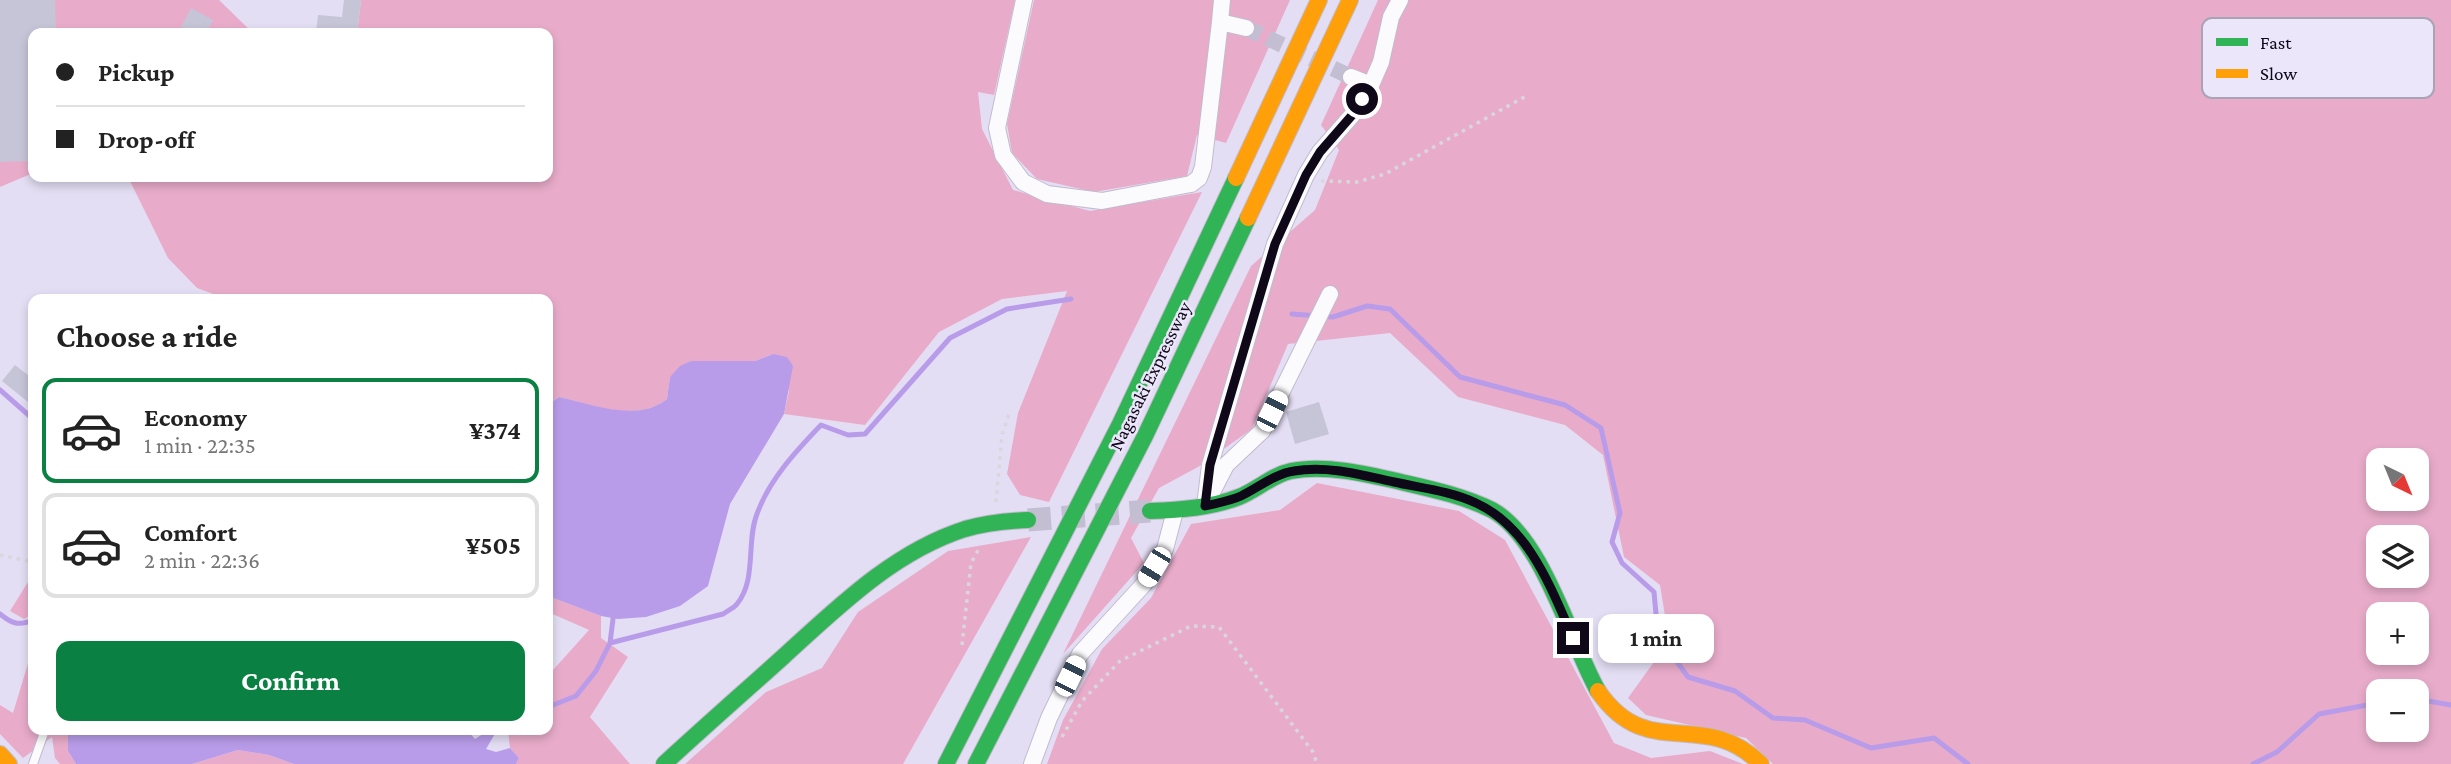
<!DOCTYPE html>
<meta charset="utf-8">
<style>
:root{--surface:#fff;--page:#f2f2f2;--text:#222;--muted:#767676;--line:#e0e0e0;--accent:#0b8043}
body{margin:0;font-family:"Crimson Pro",serif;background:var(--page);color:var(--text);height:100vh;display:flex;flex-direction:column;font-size:26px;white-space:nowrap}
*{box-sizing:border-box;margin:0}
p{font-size:23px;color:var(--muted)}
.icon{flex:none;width:38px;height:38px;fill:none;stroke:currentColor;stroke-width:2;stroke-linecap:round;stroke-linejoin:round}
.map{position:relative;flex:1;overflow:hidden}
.drawer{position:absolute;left:28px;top:294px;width:525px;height:441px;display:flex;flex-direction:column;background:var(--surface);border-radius:14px;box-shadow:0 4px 10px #0003}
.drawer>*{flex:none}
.banner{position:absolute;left:28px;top:28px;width:525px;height:154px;border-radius:14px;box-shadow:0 4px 10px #0003;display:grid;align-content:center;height:154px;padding:0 28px;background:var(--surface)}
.needle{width:46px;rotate:137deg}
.tools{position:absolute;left:2366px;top:448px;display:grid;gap:14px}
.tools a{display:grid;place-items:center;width:63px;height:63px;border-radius:14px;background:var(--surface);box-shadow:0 4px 10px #0003;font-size:35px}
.end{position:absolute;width:32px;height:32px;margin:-16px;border:9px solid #0e0819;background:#fff;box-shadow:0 0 0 4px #fff}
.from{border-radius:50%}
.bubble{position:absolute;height:49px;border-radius:14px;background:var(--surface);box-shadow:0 4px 10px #0003;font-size:23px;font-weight:700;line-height:49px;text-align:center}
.car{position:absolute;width:21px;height:42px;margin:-21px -10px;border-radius:9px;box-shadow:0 0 5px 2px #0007;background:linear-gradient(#fff 24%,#345 0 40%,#fff 0 76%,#345 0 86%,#fff 0)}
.banner b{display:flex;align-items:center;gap:24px;height:66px;font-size:26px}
.banner b+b{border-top:2px solid var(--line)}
.banner i{width:18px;height:18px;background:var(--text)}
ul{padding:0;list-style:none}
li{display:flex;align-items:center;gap:21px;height:105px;margin:0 14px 10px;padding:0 14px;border:4px solid var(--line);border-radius:14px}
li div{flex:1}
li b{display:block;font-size:26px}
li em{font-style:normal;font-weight:700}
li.on{border-color:var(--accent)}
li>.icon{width:63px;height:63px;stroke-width:1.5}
h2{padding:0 28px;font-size:32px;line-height:84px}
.primary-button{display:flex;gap:14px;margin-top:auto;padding:14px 28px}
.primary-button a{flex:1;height:80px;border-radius:14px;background:var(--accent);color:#fff;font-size:28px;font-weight:700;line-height:80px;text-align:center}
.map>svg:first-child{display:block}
.green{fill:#e8acca;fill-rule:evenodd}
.water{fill:#b89ce9}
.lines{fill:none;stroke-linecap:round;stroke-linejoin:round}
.stream{stroke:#b89ce9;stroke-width:5}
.building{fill:#c6c4d7}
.street-tunnel{stroke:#c4bed3;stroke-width:16;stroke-dasharray:16 8;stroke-linecap:butt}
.secondary-tunnel{stroke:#c4bed3;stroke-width:23;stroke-dasharray:23 11;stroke-linecap:butt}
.lane-casing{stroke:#c1bbcd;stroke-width:10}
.street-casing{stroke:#c1bbcd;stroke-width:18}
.fast-casing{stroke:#c1bbcd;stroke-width:18}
.slow-casing{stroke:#c1bbcd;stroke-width:18}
.path{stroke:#d9d6de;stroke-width:3.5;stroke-dasharray:3.5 5;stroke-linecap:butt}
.lane{stroke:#fbfafd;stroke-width:8}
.street{stroke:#fbfafd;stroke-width:16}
.fast{stroke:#30b455;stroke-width:16}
.slow{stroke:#ff9f0a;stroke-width:16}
.route{stroke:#0e0819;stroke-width:9}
.labels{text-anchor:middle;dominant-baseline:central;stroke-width:5;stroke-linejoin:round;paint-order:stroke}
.street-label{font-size:19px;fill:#0e0819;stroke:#ece6fa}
.key{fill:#ece6fa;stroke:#a9a3b6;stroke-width:2}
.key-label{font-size:19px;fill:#0e0819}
</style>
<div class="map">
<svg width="2451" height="764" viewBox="0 0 2451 764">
<rect width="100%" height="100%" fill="#e4def4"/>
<path class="green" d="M0,0h219l34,33h-220v140l-33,14z
M361,0h654l-21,95 -16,-3 4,37 31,61 77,21 112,-19 -153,310 -29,-7 -13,-21 11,-61 49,-122 -65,8 -63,33 -74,93 -81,-11 5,-23 -16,-37 -18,7h-64l-21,16 -3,22c-29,24 -75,6 -108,-2l-11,8v-106h-321l-30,-11 -29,-30 -39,-79 -18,-2h437v-144h-191z
M1034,0h256l-64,143 -29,-8 -10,41 -93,16 -57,-13 -25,-26 -5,-29z
M1378,0h1073v764h-678l-27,-26 -100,-23 -18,-17 41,-57 -9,-56 -36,-28 -21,-102 -38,-30 -107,-28 -68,-64 -102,11 -36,85 -54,38 -39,21 -28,50 13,25 -81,91 188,-388 64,-56 24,-60 -18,-25zM2378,460h39v39h-39zM2378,537h39v39h-39zM2378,614h39v39h-39zM2378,691h39v39h-39z
M1317,483l142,28 46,29 109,203 37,15 59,-7 33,13h-696l16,-44 39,-71 49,-51 40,-74 89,-14z
M1031,537l-128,227h-218l81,-72 56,-24 36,-56 90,-61z
M33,574v40l-9,5 -14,-8z
M548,596l53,20v22l27,19 -38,60 40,47h-114l3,-6 -9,-10 -2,-18h40v-59l5,-1 36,-40 -41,-18z
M33,647v83h35v21l8,13h-16l-5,-6 -3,-21 -29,21 -23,-24v-29l13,8z
M238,750l31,5 25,9h-102z"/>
<path class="water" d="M773,354l14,3 6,9 -9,48 -54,90 -22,82 -28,20 -34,11 -28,2 -17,-3 -53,-20v-191l11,-8c32,7 79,26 108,2l3,-22 10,-11 11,-5h64z
M68,730h399l8,9 14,-9 7,2 -10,17 10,3 14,-4 9,10 -3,6h-222l-25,-9 -31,-5 -46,14h-116l-8,-13z"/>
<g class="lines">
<path class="stream" d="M1292,314l41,3 34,-11 23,3 70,68 105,28 36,23 19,85 -8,29 10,21 32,29 4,44 30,41 47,14 38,27 32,2 66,28 63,-10 34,26
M0,390l33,29
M0,614c12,10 19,12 33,6
M610,643l4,-32
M2417,699l34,6
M548,707l28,-11 20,-25 14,-28 113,-29c4,-3 11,-6 14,-10 20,-24 9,-63 20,-90 12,-34 39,-63 64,-89l27,10 17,-1 85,-96 57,-29 64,-10
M2253,764l24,-12 42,-38 59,-11"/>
</g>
<path class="building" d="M0,0h55l1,33h-23v128l-33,1z
M344,0h17l-4,33h-41l2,-18 24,2z
M191,8l22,12 -7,13h-28z
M15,365l18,14v27l-31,-25z
M1319,402l10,32 -34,10 -9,-32z"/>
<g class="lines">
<path class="street-tunnel" d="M1246,28l105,49"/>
<path class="secondary-tunnel" d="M1028,520l122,-9"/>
<defs>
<path id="lane" d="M33,764l12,-34"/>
<path id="street" d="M1024,0l-27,128 6,27 20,27 24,12 55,7 89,-17 8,-6 4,-11 17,-145 26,6
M1220,22l2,-22
M1351,77l20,8
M1211,494l15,-29 36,-34 68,-137
M1205,506l5,-41 65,-221 31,-69 14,-23 34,-39 17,-28 10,-23 10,-45 9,-17
M1032,764l17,-46 31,-64 64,-70 21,-35 10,-38"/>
<path id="fast" d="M1150,511c29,-1 61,-3 89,-14 18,-7 33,-22 52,-26 34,-7 76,3 110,11 30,7 63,14 91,28 51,28 78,131 106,181
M664,764c39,-36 79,-71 119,-107 54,-49 110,-105 182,-128 21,-6 41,-8 63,-9
M946,764l174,-340 116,-246
M976,764l169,-328 103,-218"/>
<path id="slow" d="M1236,178l83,-178
M1248,218l102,-218
M1598,691c50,73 104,15 163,73
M0,754l9,10"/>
</defs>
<use href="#lane" class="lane-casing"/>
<use href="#street" class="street-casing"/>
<use href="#fast" class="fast-casing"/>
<use href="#slow" class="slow-casing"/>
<path class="path" d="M1321,181l36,1 28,-8 143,-79
M996,502l6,-67 8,-24
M0,555l33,7
M962,645l9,-82 9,-16
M1062,737l20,-36 38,-40 71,-35 28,1 94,125 4,12"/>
<use href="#lane" class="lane"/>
<use href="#street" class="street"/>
<use href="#fast" class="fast"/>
<use href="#slow" class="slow"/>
</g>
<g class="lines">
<path class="route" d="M1362,99l-8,14 -34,39 -14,23 -31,69 -65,221 -5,41c12,-3 25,-5 36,-10 17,-8 33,-22 53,-25 33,-6 68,4 100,11 27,6 57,9 82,21 53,24 75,85 97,135"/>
</g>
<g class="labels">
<g class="street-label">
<text transform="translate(1150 376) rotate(-64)">Nagasaki Expressway</text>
</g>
</g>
<rect x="2202" y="18" width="232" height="80" rx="10" class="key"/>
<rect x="2216" y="38" width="32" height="8" fill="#30b455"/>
<rect x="2216" y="69" width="32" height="9" fill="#ff9f0a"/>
<g class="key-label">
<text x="2260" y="49">Fast</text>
<text x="2260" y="80">Slow</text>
</g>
</svg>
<div class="tools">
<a><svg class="needle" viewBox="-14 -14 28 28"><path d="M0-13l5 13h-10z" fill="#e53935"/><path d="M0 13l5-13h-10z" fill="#767676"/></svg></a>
<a><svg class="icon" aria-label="layers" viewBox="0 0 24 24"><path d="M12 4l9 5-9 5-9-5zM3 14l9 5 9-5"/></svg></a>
<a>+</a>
<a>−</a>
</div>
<i class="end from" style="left:1362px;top:99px"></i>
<i class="end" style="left:1573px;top:638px"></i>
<div class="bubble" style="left:1598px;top:614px;width:116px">1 min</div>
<i class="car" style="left:1272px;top:411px;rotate:26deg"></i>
<i class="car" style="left:1154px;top:567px;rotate:211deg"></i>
<i class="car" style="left:1070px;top:676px;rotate:26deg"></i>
<div class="banner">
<b><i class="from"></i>Pickup</b>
<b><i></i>Drop-off</b>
</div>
<section class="drawer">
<h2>Choose a ride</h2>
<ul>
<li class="on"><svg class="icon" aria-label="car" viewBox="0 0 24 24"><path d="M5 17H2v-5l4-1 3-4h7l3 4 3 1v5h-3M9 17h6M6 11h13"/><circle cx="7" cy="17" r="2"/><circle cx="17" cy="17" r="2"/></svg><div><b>Economy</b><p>1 min · 22:35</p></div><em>¥374</em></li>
<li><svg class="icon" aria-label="car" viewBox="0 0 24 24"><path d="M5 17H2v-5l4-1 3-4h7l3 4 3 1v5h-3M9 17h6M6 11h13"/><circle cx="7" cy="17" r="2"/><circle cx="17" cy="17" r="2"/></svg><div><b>Comfort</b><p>2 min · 22:36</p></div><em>¥505</em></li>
</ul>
<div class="primary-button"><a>Confirm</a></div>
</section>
</div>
